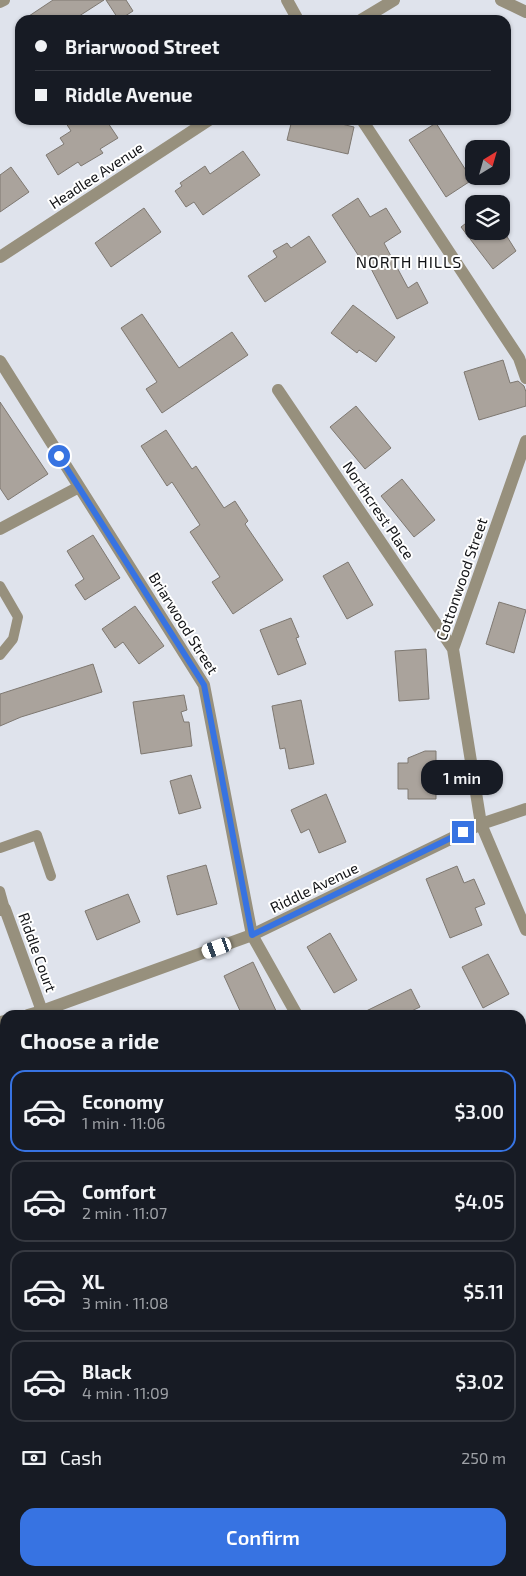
<!DOCTYPE html>
<meta charset="utf-8">
<style>
:root{--surface:#171b24;--page:#242831;--text:#f1f3f6;--muted:#9ea1a6;--line:#363941;--accent:#3773e2}
body{margin:0;font-family:"Exo 2",sans-serif;background:var(--page);color:var(--text);height:100vh;display:flex;flex-direction:column;font-size:19px;white-space:nowrap}
*{box-sizing:border-box;margin:0}
p{font-size:16px;color:var(--muted)}
.icon{flex:none;width:28px;height:28px;fill:none;stroke:currentColor;stroke-width:2;stroke-linecap:round;stroke-linejoin:round}
.map{position:relative;flex:1;overflow:hidden}
.details{position:absolute;left:0px;top:1010px;width:526px;height:566px;display:flex;flex-direction:column;background:var(--surface);border-radius:15px 15px 0 0;box-shadow:0 1px 4px #0004}
.details>*{flex:none}
.top-card{position:absolute;left:15px;top:15px;width:496px;height:110px;border-radius:15px;box-shadow:0 1px 4px #0004;display:grid;align-content:center;height:110px;padding:0 20px;background:var(--surface)}
.needle{width:32px;rotate:37deg}
.buttons{position:absolute;left:465px;top:140px;display:grid;gap:10px}
.buttons a{display:grid;place-items:center;width:45px;height:45px;border-radius:10px;background:var(--surface);box-shadow:0 1px 4px #0004;font-size:25px}
.end{position:absolute;width:22px;height:22px;margin:-11px;border:6px solid #3773e2;background:#fff;box-shadow:0 0 0 2px #fff}
.from{border-radius:50%}
.bubble{position:absolute;height:35px;border-radius:15px;background:var(--surface);box-shadow:0 1px 4px #0004;font-size:16px;font-weight:600;line-height:35px;text-align:center}
.car{position:absolute;width:15px;height:30px;margin:-15px -8px;border-radius:6px;box-shadow:0 0 4px 1px #0007;background:linear-gradient(#fff 24%,#345 0 40%,#fff 0 76%,#345 0 86%,#fff 0)}
.top-card b{display:flex;align-items:center;gap:18px;height:48px;font-size:19px}
.top-card b+b{border-top:1px solid var(--line)}
.top-card i{width:12px;height:12px;background:var(--text)}
ul{padding:0;list-style:none}
li{display:flex;align-items:center;gap:15px;height:82px;margin:0 10px 8px;padding:0 10px;border:2px solid var(--line);border-radius:15px}
li div{flex:1}
li b{display:block;font-size:19px}
li em{font-style:normal;font-weight:600}
li.active{border-color:var(--accent)}
li>.icon{width:45px;height:45px;stroke-width:1.5}
h2{padding:0 20px;font-size:22px;line-height:60px}
.pay{display:flex;align-items:center;gap:12px;height:55px;padding:0 20px;font-size:19px}
.pay p{margin-inline-start:auto}
.button{display:flex;gap:10px;margin-top:auto;padding:10px 20px}
.button a{flex:1;height:58px;border-radius:15px;background:var(--accent);color:#fff;font-size:20px;font-weight:600;line-height:58px;text-align:center}
.map>svg:first-child{display:block}
.building{fill:#aaa39c;stroke:#7e7871}
.lines{fill:none;stroke-linecap:round;stroke-linejoin:round}
.service{stroke:#97907d;stroke-width:10}
.minor{stroke:#97907d;stroke-width:12}
.tertiary{stroke:#97907d;stroke-width:12}
.route{stroke:#3773e2;stroke-width:6}
.labels{text-anchor:middle;dominant-baseline:central;stroke-width:4;stroke-linejoin:round;paint-order:stroke}
.street-label{font-size:15px;fill:#121316;stroke:#fff}
.neighbourhood-label{font-size:16px;letter-spacing:1px;fill:#121316;stroke:#fff}
</style>
<div class="map">
<svg width="526" height="1576" viewBox="0 0 526 1576">
<rect width="100%" height="100%" fill="#dfe3ec"/>
<path class="building" d="M53,0h51l-31,20h-50z
M106,0h20l7,11 -14,9z
M64,120h42l12,18 -18,11 3,4 -22,13 -3,-4 -20,13 -12,-20 18,-11 -4,-6 11,-7z
M292,120h33l29,7 -6,27 -61,-14z
M436,123l36,57 -26,17 -37,-57z
M243,151l17,24 -57,40 -9,-13 -8,5 -11,-16 7,-5 -2,-3 25,-17 5,8z
M11,167l18,25 -29,20v-37z
M358,198l12,19 16,-9 15,24 -17,11 24,45 9,-6 11,21 -31,16 -33,-64 -4,3 -28,-43z
M144,208l17,24 -50,35 -16,-24z
M474,217v14h27v-4l15,24 -23,18 -32,-42z
M309,236l17,26 -61,40 -17,-26 29,-19 -4,-6 14,-8 4,5z
M353,305l42,32 -19,25 -17,-12 -2,3 -26,-20z
M142,314l37,54 53,-36 16,23 -86,58 -16,-24 11,-7 -36,-54z
M503,360l7,23 8,-2 6,5 2,6v14l-47,14 -15,-48z
M0,402l48,72 -40,26 -8,-12z
M356,406l35,42 -26,21 -35,-42z
M166,430l26,39 4,-3 28,42 11,-7 13,20 -3,3 38,56 -50,34 -21,-32 8,-5 -30,-45 10,-7 -28,-43 -5,4 -26,-40z
M402,479l33,41 -21,17 -33,-41z
M93,535l27,43 -35,22 -10,-15 9,-6 -17,-28z
M348,562l25,43 -26,14 -24,-43z
M499,602l27,8 -12,43 -28,-9z
M135,606l29,40 -25,18 -16,-22 -8,6 -13,-19z
M291,618l8,19 -3,1 10,26 -28,11 -18,-45z
M426,649l3,50 -30,2 -4,-50z
M93,664l9,28 -81,25 -21,9v-32z
M184,695l3,15 -6,2 3,10h5l3,24 -51,8 -8,-52z
M301,700l13,64 -25,5 -4,-21 -5,1 -8,-43z
M425,751h11v48h-28v-10h-10v-26h10v-5z
M191,775l10,33 -22,6 -9,-33z
M326,794l20,48 -27,11 -10,-24 -8,4 -10,-23z
M206,865l11,39 -40,11 -10,-39z
M457,866l7,17 10,-4 11,25 -10,4 7,17 -32,13 -24,-59z
M128,894l12,28 -43,18 -12,-29z
M330,933l27,47 -23,13 -27,-46z
M488,954l21,40 -26,14 -21,-41z
M253,962l25,53h-36l-18,-39z
M411,989l9,18 -17,8h-45z"/>
<g class="lines">
<path class="service" d="M0,586l18,31 -5,22 -13,16
M0,848l37,-13 14,41
M0,891l5,18"/>
<path class="minor" d="M287,0l11,20
M501,0l25,12
M0,2l4,-2
M361,20l33,-20
M362,120l157,238 7,20
M0,257l209,-137
M0,361l204,324 48,250 45,80
M278,390l175,259
M526,441l-73,208 28,175 45,106
M0,529l79,-42
M0,910l5,-1 37,102
M521,1134l5,-2
M0,1174l5,3
M0,1393l5,-2
M521,1428l5,-4
M0,1535l5,-2
M415,1576l1,-5"/>
<path class="tertiary" d="M28,1015l14,-4 210,-76 229,-111 45,-15
M0,1022l5,-1"/>
</g>
<g class="lines">
<path class="route" d="M59,456l145,229 48,250 211,-103"/>
</g>
<g class="labels">
<g class="street-label">
<text transform="translate(96 175) rotate(-33)">Headlee Avenue</text>
<text transform="translate(379 510) rotate(56)">Northcrest Place</text>
<text transform="translate(461 579) rotate(-71)">Cottonwood Street</text>
<text transform="translate(184 623) rotate(58)">Briarwood Street</text>
<text transform="translate(314 887) rotate(-26)">Riddle Avenue</text>
<text transform="translate(38 952) rotate(70)">Riddle Court</text>
</g>
<g class="neighbourhood-label">
<text x="409" y="261">NORTH HILLS</text>
</g>
</g>
</svg>
<div class="buttons">
<a><svg class="needle" viewBox="-14 -14 28 28"><path d="M0-13l5 13h-10z" fill="#e53935"/><path d="M0 13l5-13h-10z" fill="#9ea1a6"/></svg></a>
<a><svg class="icon" aria-label="layers" viewBox="0 0 24 24"><path d="M12 4l9 5-9 5-9-5zM3 14l9 5 9-5"/></svg></a>
</div>
<i class="end from" style="left:59px;top:456px"></i>
<i class="end" style="left:463px;top:832px"></i>
<div class="bubble" style="left:421px;top:760px;width:82px">1 min</div>
<i class="car" style="left:217px;top:948px;rotate:250deg"></i>
<div class="top-card">
<b><i class="from"></i>Briarwood Street</b>
<b><i></i>Riddle Avenue</b>
</div>
<section class="details">
<h2>Choose a ride</h2>
<ul>
<li class="active"><svg class="icon" aria-label="car" viewBox="0 0 24 24"><path d="M5 17H2v-5l4-1 3-4h7l3 4 3 1v5h-3M9 17h6M6 11h13"/><circle cx="7" cy="17" r="2"/><circle cx="17" cy="17" r="2"/></svg><div><b>Economy</b><p>1 min · 11:06</p></div><em>$3.00</em></li>
<li><svg class="icon" aria-label="car" viewBox="0 0 24 24"><path d="M5 17H2v-5l4-1 3-4h7l3 4 3 1v5h-3M9 17h6M6 11h13"/><circle cx="7" cy="17" r="2"/><circle cx="17" cy="17" r="2"/></svg><div><b>Comfort</b><p>2 min · 11:07</p></div><em>$4.05</em></li>
<li><svg class="icon" aria-label="car" viewBox="0 0 24 24"><path d="M5 17H2v-5l4-1 3-4h7l3 4 3 1v5h-3M9 17h6M6 11h13"/><circle cx="7" cy="17" r="2"/><circle cx="17" cy="17" r="2"/></svg><div><b>XL</b><p>3 min · 11:08</p></div><em>$5.11</em></li>
<li><svg class="icon" aria-label="car" viewBox="0 0 24 24"><path d="M5 17H2v-5l4-1 3-4h7l3 4 3 1v5h-3M9 17h6M6 11h13"/><circle cx="7" cy="17" r="2"/><circle cx="17" cy="17" r="2"/></svg><div><b>Black</b><p>4 min · 11:09</p></div><em>$3.02</em></li>
</ul>
<div class="pay"><svg class="icon" aria-label="cash" viewBox="0 0 24 24"><path d="M3 7h18v10H3z"/><circle cx="12" cy="12" r="2"/></svg>Cash<p>250 m</p></div>
<div class="button"><a>Confirm</a></div>
</section>
</div>
